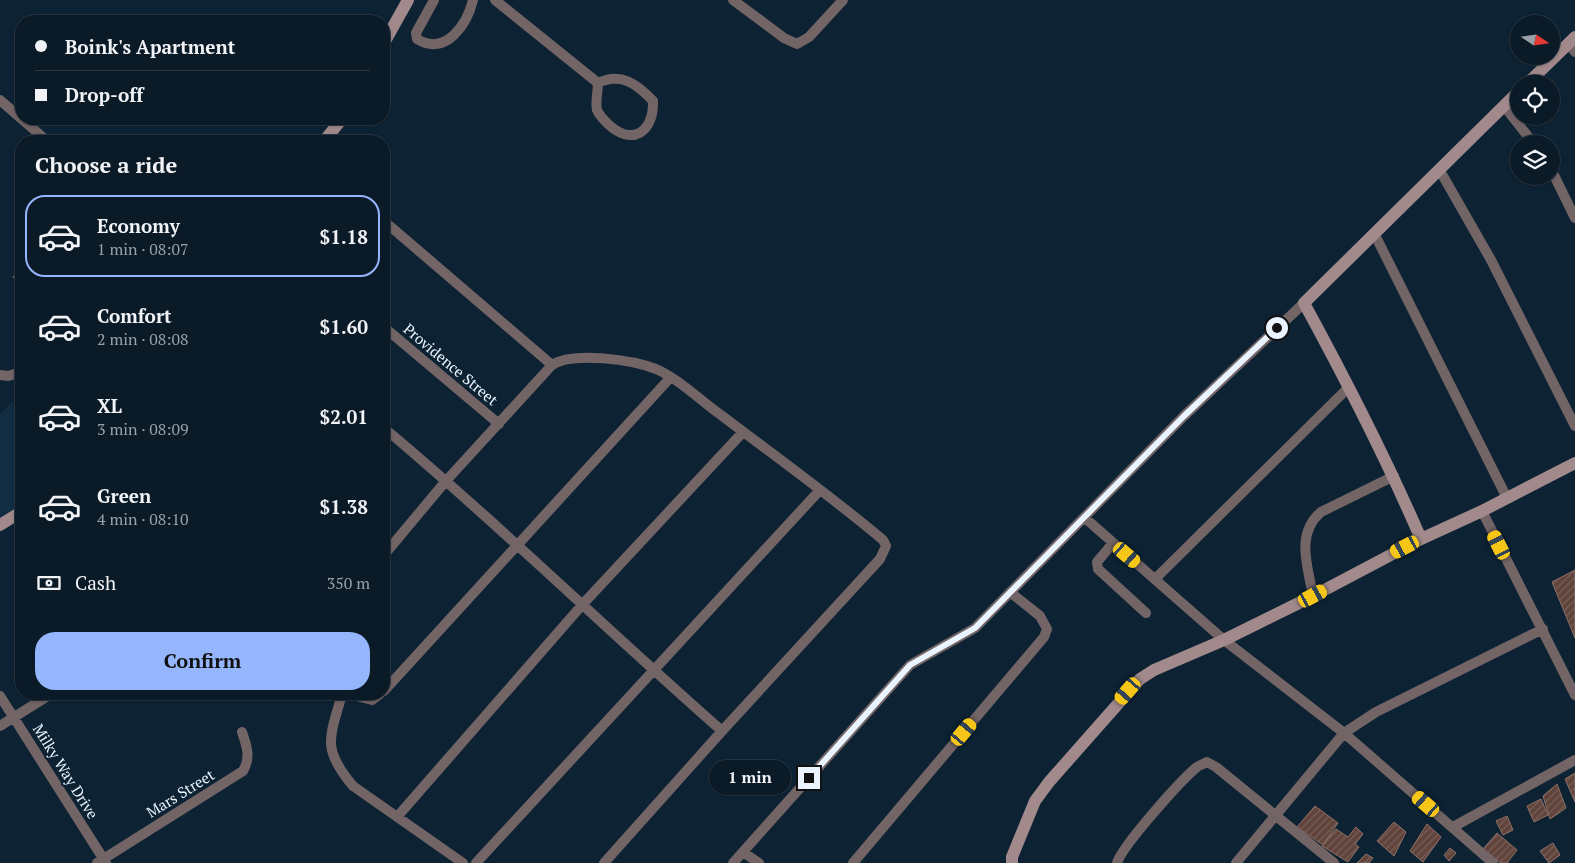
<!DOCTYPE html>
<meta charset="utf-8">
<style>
:root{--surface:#0a1a27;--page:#182733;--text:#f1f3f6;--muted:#99a1a7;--line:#2a3844;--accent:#95b6fd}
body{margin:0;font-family:"PT Serif",serif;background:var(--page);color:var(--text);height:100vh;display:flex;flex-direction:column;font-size:19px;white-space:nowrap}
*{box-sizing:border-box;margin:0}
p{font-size:16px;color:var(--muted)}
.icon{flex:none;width:28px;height:28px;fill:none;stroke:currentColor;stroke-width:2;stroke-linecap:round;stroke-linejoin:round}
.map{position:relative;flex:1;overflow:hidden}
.side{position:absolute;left:15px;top:135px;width:375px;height:565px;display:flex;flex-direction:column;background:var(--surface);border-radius:20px;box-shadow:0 1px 4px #0004,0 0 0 1px var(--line)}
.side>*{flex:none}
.guide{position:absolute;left:15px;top:15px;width:375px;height:110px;border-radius:20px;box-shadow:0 1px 4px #0004,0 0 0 1px var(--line);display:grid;align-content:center;height:110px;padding:0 20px;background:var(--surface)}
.needle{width:32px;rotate:103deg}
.tools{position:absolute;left:1510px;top:15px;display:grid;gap:10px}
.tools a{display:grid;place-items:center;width:50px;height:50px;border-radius:50%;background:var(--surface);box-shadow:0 1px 4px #0004,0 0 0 1px var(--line);font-size:25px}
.end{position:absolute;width:22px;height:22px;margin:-11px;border:6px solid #eaf4fe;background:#111;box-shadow:0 0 0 2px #111}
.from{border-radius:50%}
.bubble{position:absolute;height:35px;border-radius:18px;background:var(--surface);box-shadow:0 1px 4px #0004,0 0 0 1px var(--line);font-size:16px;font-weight:800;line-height:35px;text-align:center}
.car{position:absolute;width:15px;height:30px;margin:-15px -8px;border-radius:6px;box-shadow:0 0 4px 1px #0007;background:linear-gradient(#f5c518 24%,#345 0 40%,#f5c518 0 76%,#345 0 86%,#f5c518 0)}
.guide b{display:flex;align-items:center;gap:18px;height:48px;font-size:19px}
.guide b+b{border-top:1px solid var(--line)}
.guide i{width:12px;height:12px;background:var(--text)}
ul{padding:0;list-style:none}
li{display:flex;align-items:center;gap:15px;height:82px;margin:0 10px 8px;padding:0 10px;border:2px solid transparent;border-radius:20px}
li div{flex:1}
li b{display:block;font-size:19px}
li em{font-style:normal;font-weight:800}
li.selected{border-color:var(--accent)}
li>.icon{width:45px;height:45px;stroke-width:1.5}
h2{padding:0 20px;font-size:22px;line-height:60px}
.pay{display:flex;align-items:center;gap:12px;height:55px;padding:0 20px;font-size:19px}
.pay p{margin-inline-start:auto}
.cta{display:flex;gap:10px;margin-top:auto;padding:10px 20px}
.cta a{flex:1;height:58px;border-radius:20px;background:var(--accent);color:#111;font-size:20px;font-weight:800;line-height:58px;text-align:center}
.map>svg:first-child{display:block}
.built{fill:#112d43}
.building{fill:url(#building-hatch);stroke:#907067}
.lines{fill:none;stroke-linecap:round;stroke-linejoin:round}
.street{stroke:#736466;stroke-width:10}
.secondary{stroke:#a28a8c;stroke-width:12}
.route{stroke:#eaf4fe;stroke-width:6}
.labels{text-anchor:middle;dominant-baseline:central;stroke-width:4.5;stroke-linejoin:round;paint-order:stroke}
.street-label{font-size:15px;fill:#eaf4fe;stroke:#0d2334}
</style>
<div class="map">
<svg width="1575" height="863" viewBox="0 0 1575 863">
<defs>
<pattern id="building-hatch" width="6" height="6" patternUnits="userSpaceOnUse" patternTransform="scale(1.25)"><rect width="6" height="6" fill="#60433b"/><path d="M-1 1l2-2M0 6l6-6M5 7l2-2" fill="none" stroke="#775f58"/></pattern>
</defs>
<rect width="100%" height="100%" fill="#0d2334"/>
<path class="built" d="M21,394v112l-21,13v-105z"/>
<path class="building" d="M21,268v17l-8,-8z
M1575,570v68l-23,-56z
M1575,773v29l-10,-23z
M1557,784l9,24 -16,11 -7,-23z
M1541,799l7,16 -14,7 -7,-16z
M1315,806l23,17 -15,22 -26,-18z
M1507,816l6,14 -10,5 -7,-14z
M1394,822l12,10 -12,24 -17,-15z
M1427,824l14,13 -18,25 -13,-11z
M1356,827l7,7 -8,10 4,3 -11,15 -26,-16 14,-17 12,8z
M1497,833l20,17 -10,13h-6l-18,-14z
M1553,843l7,12 -11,8 -9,-12z
M1450,848l6,5 -7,8 -5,-6z
M1366,854l7,4 -4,5h-12z"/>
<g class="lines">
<path class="street" d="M434,0l-18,33 1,6c29,18 50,-15 56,-39
M495,0l103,83c0,8 -3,19 -1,27 2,5 6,9 10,13 24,24 47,10 46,-22 -16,-17 -32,-29 -55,-18
M733,0l51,38 13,6 12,-7 34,-37
M1568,44l7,8
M0,100l47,41
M1504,106l30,38
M1439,169l52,91 84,166
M1551,169l24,49
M384,221l168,144
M1375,235l132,263
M384,327l115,97
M0,375l8,1 13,-4
M384,428c116,97 224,203 338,303
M1482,511l93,184
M1085,518l139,122 120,93 149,130
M1113,543l-16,19 1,7 48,44
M384,555l61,-73 107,-117c21,-14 81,-5 104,4 23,10 45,32 65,46 54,41 110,81 162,125l3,6 -6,13 -158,172 -118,132
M1155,579l194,-192
M1313,596c-5,-29 -18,-62 8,-84l73,-36
M384,691l286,-313
M342,694c-12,44 -21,54 11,92l110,77
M349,694l23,6 8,-6
M0,696l106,167
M0,726l51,-32
M397,817l185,-212 161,-173
M1453,827l122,-67
M743,852l16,11
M97,863l146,-92c8,-14 4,-24 -1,-39
M476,863l344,-373
M733,863l177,-198 65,-37 209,-212 120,-113
M853,863l191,-226 3,-8 -7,-13 -30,-24
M1117,863c5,-17 64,-83 80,-96 2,-2 7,-3 10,-5l9,5 118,96
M1236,863l108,-130 32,-21 167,-83"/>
<path class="secondary" d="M384,43l24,-43
M1527,84l48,-47
M324,141l18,-22
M0,525l21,-13
M1421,539c-35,-81 -75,-159 -117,-236l215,-212
M1012,863v-6l23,-56 14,-19 91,-103 14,-9 70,-30 89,-44 108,-57 61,-28 93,-48"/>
</g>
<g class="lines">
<path class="route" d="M809,778l101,-113 65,-37 209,-212 93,-88"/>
</g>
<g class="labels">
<g class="street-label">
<text transform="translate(451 364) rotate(40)">Providence Street</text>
<text transform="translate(66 771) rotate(58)">Milky Way Drive</text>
<text transform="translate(180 793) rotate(-32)">Mars Street</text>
</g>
</g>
</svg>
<div class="tools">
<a><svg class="needle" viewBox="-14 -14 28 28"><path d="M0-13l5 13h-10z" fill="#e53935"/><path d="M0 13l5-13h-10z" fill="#99a1a7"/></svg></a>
<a><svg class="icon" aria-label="locate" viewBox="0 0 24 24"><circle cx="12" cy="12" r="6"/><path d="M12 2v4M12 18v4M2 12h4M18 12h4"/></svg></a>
<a><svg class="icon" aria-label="layers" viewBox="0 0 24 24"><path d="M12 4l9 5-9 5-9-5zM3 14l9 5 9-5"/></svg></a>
</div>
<i class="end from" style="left:1277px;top:328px"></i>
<i class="end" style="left:809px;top:778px"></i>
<div class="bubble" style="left:709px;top:760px;width:82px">1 min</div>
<i class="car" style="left:1499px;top:545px;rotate:333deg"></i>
<i class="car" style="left:1405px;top:547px;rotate:242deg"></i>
<i class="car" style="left:1127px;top:555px;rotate:131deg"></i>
<i class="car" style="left:1313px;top:596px;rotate:62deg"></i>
<i class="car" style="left:1128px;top:691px;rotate:221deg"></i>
<i class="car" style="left:964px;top:732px;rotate:40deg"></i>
<i class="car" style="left:1426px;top:804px;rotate:311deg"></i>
<div class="guide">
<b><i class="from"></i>Boink's Apartment</b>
<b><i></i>Drop-off</b>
</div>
<section class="side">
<h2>Choose a ride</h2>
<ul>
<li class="selected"><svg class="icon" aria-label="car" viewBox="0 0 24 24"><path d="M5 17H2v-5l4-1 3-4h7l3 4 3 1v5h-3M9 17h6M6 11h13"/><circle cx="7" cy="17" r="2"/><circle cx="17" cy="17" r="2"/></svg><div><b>Economy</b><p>1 min · 08:07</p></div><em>$1.18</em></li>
<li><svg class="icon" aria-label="car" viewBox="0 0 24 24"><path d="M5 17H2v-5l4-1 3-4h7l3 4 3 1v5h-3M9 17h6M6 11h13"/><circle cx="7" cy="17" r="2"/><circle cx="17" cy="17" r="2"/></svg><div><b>Comfort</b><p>2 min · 08:08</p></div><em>$1.60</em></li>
<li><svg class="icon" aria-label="car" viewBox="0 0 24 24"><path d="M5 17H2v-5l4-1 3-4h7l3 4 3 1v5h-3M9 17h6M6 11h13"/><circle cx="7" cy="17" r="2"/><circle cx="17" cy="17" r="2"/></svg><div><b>XL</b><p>3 min · 08:09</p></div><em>$2.01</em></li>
<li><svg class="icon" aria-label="car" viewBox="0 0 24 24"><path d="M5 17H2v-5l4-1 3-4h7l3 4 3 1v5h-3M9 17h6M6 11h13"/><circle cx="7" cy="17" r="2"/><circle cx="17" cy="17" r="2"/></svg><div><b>Green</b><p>4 min · 08:10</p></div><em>$1.38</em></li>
</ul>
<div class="pay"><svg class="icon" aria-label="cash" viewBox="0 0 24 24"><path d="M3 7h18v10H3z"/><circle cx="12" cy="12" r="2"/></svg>Cash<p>350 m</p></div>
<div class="cta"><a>Confirm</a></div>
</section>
</div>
